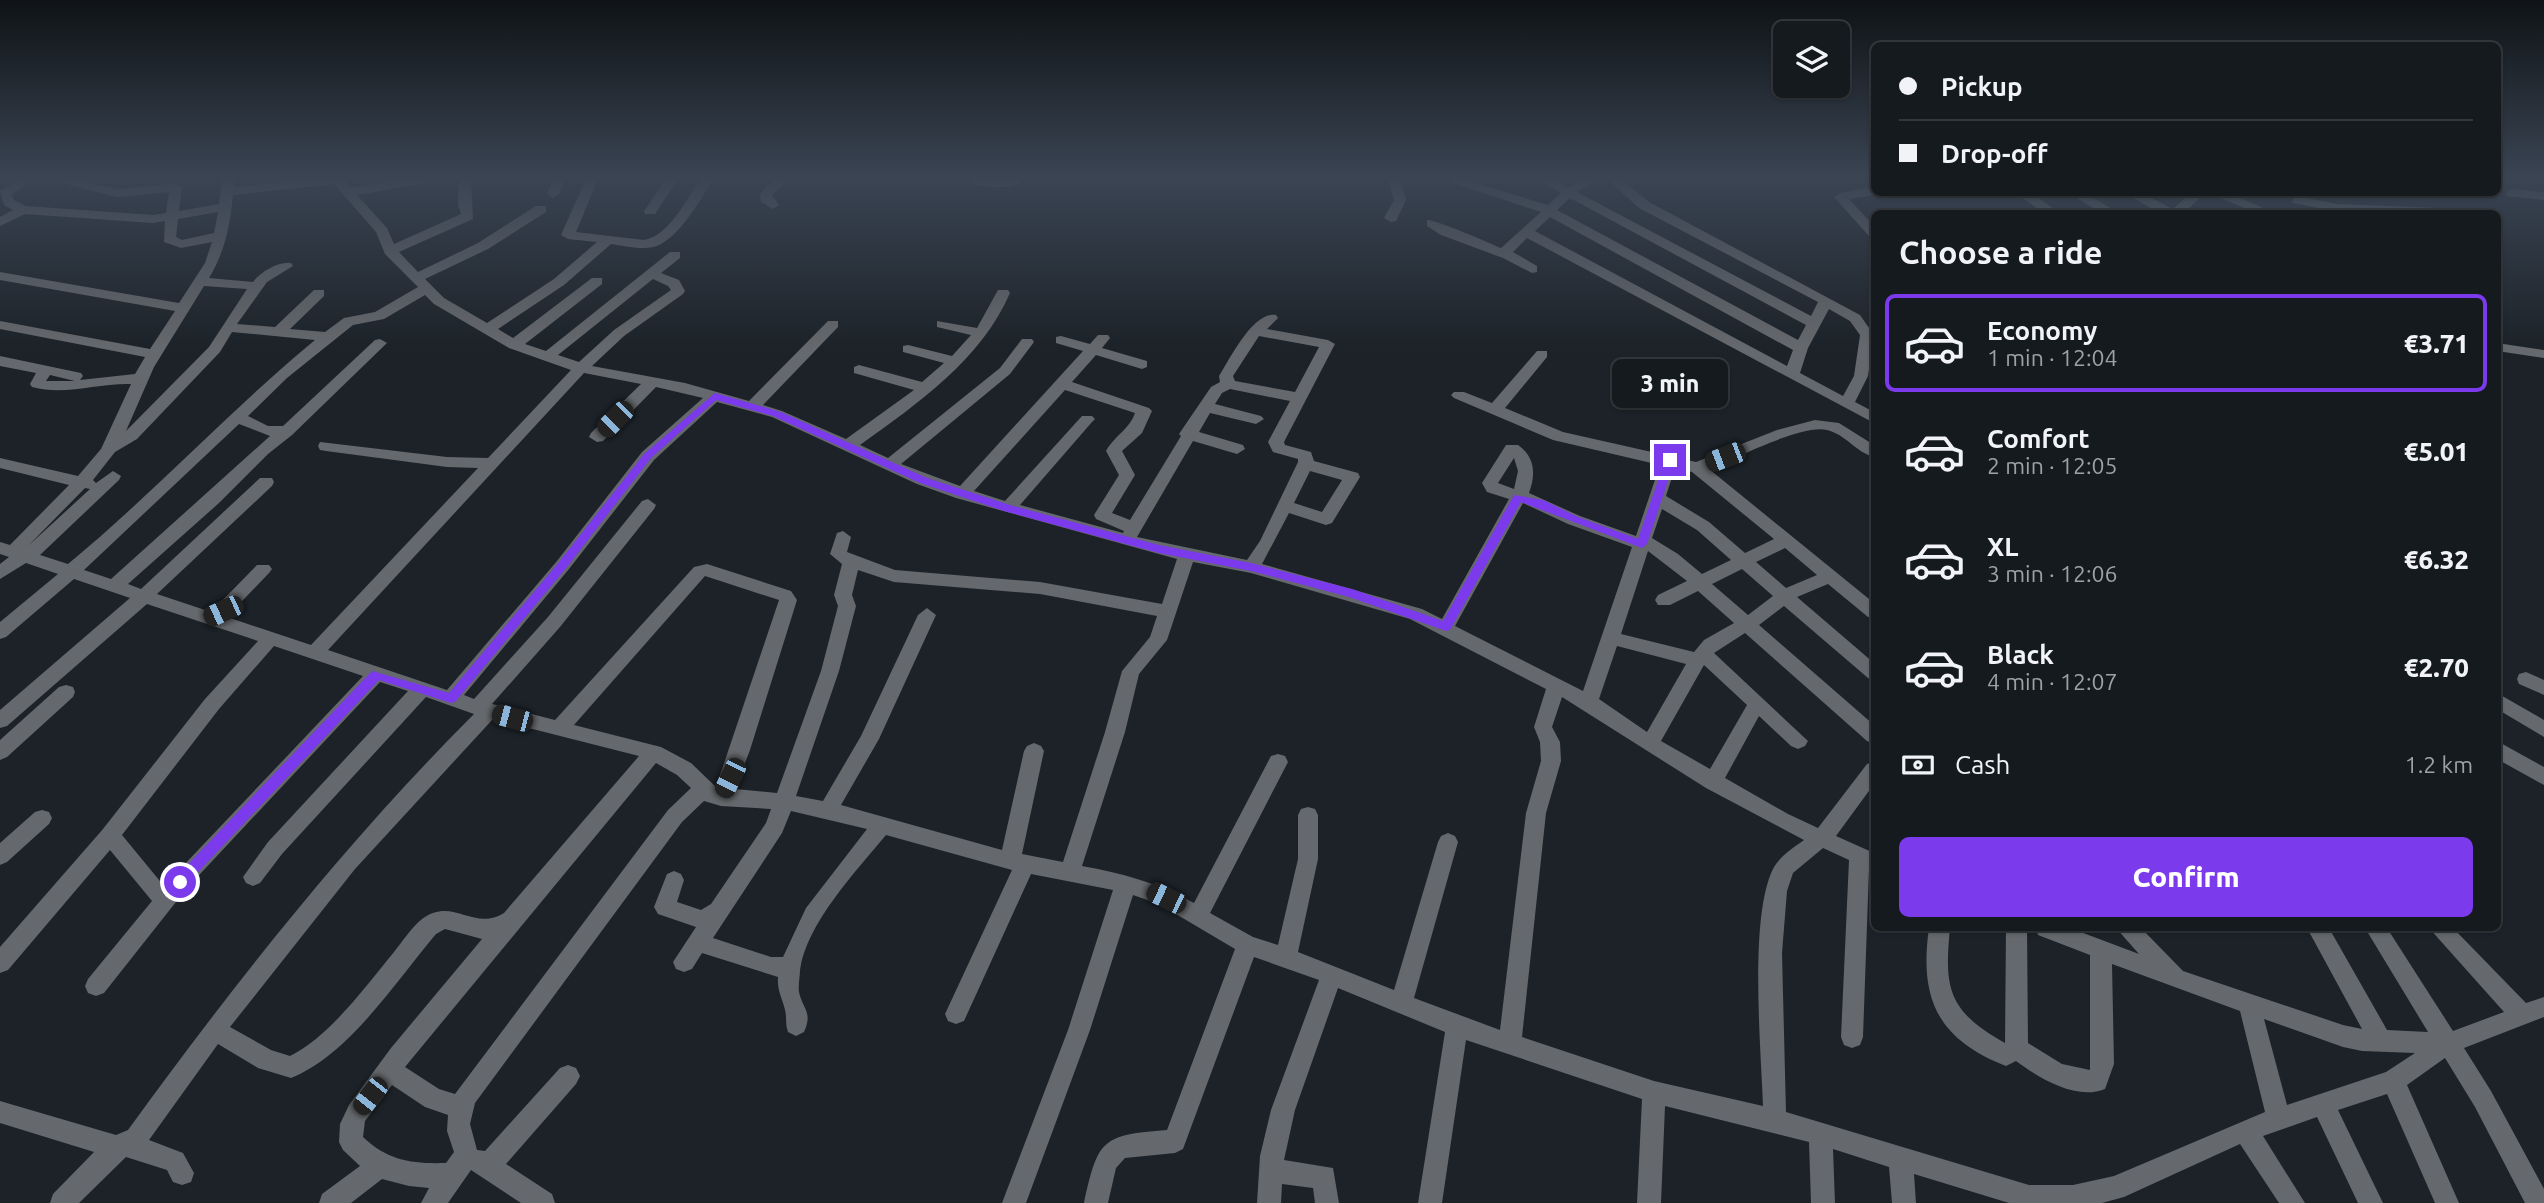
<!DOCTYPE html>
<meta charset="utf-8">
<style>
:root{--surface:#151a1e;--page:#1e2327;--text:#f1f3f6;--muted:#9da1a4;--line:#34383c;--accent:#7c3aed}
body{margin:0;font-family:Ubuntu,sans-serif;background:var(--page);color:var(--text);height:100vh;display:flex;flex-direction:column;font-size:26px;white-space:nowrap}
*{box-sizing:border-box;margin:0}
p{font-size:23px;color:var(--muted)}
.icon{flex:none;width:38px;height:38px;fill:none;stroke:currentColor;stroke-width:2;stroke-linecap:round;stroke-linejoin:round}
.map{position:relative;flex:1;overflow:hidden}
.drawer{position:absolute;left:1871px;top:210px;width:630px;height:721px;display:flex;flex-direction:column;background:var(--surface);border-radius:10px;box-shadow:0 2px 5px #0004,0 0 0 2px var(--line)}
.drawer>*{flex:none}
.top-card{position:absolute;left:1871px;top:42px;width:630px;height:154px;border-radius:10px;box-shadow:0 2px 5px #0004,0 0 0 2px var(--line);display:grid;align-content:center;height:154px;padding:0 28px;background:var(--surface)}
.fabs{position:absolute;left:1773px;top:21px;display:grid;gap:14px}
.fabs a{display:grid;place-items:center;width:77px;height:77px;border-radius:10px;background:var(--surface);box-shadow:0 2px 5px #0004,0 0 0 2px var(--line);font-size:35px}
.end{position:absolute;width:32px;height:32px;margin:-16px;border:9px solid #7c3aed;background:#fff;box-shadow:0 0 0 4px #fff}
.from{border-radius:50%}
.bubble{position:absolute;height:49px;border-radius:10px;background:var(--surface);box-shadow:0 2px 5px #0004,0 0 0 2px var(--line);font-size:23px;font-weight:800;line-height:49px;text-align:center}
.car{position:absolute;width:21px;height:42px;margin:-21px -10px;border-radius:9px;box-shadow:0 0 5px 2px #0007;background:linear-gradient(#222 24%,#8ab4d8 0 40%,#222 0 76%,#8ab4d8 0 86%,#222 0)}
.top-card b{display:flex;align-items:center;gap:24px;height:66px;font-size:26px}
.top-card b+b{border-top:2px solid var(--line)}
.top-card i{width:18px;height:18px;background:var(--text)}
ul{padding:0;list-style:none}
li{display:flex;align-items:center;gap:21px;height:98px;margin:0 14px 10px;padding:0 14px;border:4px solid transparent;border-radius:10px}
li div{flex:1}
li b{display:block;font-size:26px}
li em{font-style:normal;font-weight:800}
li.active{border-color:var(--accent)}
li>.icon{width:63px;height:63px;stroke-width:1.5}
h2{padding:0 28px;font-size:32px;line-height:84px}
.pay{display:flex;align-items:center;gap:18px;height:77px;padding:0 28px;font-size:26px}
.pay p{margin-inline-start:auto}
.button{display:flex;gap:14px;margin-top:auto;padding:14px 28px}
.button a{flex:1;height:80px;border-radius:10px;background:var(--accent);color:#fff;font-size:28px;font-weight:800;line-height:80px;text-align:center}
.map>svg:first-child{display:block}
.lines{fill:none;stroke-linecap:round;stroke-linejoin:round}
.minor{fill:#65686c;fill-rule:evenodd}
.route{fill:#7c3aed}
</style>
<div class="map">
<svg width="2544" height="1203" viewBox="0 0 2544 1203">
<rect width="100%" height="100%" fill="#1c2228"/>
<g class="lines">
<path class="minor" d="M20,179h15l-23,15 2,6 12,6 127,9 13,-2 3,-21 -52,5 -72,-18h25l47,10 59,-6 6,4 -3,24 40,-7 3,-25h12v8l74,-8h35l8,9 51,-9h30l-6,4 -69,12 30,33 7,16 67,-30 -3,-10 1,-25h12l2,40 -74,33 19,20 60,-29 58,-37h10v6l-58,37 -63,30 19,19 43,25 67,-44 43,-37 -29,-3 -7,-4 25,-56h12l-22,53 68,8c25,-4 43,-42 57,-61h13c-14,20 -31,53 -53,65 -14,8 -35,2 -50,0l-47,41 -66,44 15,9 79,-60h10v6l-77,60 21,7 124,-99h10v6l-19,15 18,7 6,11 -2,3 -59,42 -32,30 93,17 64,18 79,-80h10v6l-75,78 19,6 64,28 68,-49 -60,-17v-6l5,-2 63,17 22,-19 -41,-11v-6l5,-1 44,11 19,-21 -34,-8v-6l40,7 21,-38h10l2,3c-29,67 -93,111 -150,152l28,13 112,-90 22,-29h10l2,3 -24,32 -109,90 59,22 123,-135 -27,-8v-6l5,-1 29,8 8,-9h10l2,3 -8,10 45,13v6l-5,2 -46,-14 -24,27 77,26 3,3 -10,22 -20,18 13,24 -23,38 18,7 51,-84 -2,-2 32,-47 9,-5 -1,-6c11,-17 34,-65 57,-61l2,3 -11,11 61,11 7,4 -51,98 1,3 26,7 3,9 44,12 2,4 -28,46 -6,2 -37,-12 -27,51 160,45 20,10 67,-120 -22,-7 -5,-9 24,-38h12c17,12 18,29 11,48l51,23 56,20 24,-71 -107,-25 -99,-42 -3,-3 3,-3h10l28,11 45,-52h10v6l-42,51 58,24 133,30 81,-32 38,-10 24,3 35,22v12c-17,-4 -29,-23 -47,-27 -26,-6 -92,29 -118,39l165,134v15l-6,-1 -40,-33 -31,13 77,66v17l-6,-2 -84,-72 -25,19 115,100v19l-7,-3 -122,-108 -31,20 94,88 -3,5 -7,3 -7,-3 -32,-30 -34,62 63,36 30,14 49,-64 7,-2v22l-38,52 38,17v18l-5,-2 -6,168 -3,8 -8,3 -8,-3 -3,-8 8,-177 -26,-12 -30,25 -6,18 -5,62 4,159 243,73h44l41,-9 151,-64 -25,-101 -128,-47 2,100 -9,25c-29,12 -66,-11 -89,-28l-10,5c-69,-27 -87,-68 -77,-138h21c-6,61 -2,83 55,115l1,-115h21l1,115 34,21 28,6v-115l-52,-20 -2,-7h34l69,26 -23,-26h25l42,43 160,54 19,4 -55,-101h22l58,102 41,2 -63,-104h22l66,103 51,-19 -75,-84h24l73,75 18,-6v20l-80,31 27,43 53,98v14h-19l-50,-96 -30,-49 -38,27 52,118h-24l-48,-109 -49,16 45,93h-25l-41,-86 -54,19 42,67h-26l-39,-59 -116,53 -22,6h-93l-95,-29 2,29h-24l-3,-36 -56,-18 2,54h-24l-2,-61 -144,-36 -4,97h-24l5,-104 -176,-59 -24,163h-24l27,-171 -107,-44 -43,122 -11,50 49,8 6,35h-24l-2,-15 -31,-4 -1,19h-24l3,-47 11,-46 48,-130 -65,-23 -71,192 -8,4 -50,5 -9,10 -8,35h-24c14,-64 18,-68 83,-73l68,-181 -76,-45 -26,-9 -43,135 -64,173h-24l66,-173 45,-140 -82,-16 -67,147 -8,3 -8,-3 -3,-7 67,-144 -126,-35c-29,35 -80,89 -86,135 0,6 -2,16 -1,22 4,18 14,20 5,40l-8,4 -8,-4c-3,-8 -1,-14 -3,-22 -3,-13 -8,-19 -7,-33l-76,-24 -10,16 -8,3 -8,-3 -3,-7 23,-35 -38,-13 -4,-7 13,-33 7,-3 7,3 3,6 -7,22 24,8 10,-6 55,-81 5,-14 -50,-3 -17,-5 -22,21 -207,281 -5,21 7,26 8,1 75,-83 8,-3 8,3 4,8 -4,8 -70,80 46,30 3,9h-34l-50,-33 -23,33h-27l8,-15 -20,-2 -27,-7 -31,24h-32l3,-9 38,-28 -17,-16 -4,-8 1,-18 9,-19 42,-57 91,-109 -37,-10 -9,5c-40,47 -87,121 -145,144l-33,-10 -40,-24 -69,96 34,13 11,20 -3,9 -9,3 -9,-3 -6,-12 -41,-13 -47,46h-29l3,-9 41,-42 -94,-29v-22l116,34 12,-5c106,-146 218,-288 346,-416l-48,-17 -144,157 -22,29 -7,3 -7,-3 -3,-6 25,-35 140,-151 -28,-9 -193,206 -83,105 -8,3 -8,-3 -3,-7 3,-7 64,-78 -42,-51 -102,120 -8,3v-26l103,-118 102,-130 53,-58 -111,-37 -140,122 -7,2v-18l130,-112 -56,-19 -68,58 -6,2v-17l58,-48 -32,-11 -26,16v-15l9,-7 -9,-3v-12l10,3 59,-60 -69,-17v-10l78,18 23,-27 30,-65c-34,-1 -65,12 -99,3l-2,-3 6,-11 -36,-7v-10l81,17 2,3 -3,4 55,-6 10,-17 -145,-28v-8l150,28 25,-38 -175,-31v-8l179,31 26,-40 7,-21 -31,6 -17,-6 1,-21 -12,2 -128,-9 -25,12v-9l13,-7 -9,-5 -4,-14zM334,184l42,48 9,22 33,33 -43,25 -31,6 -19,14 -35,-3 34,-33v-6h-10l-39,37 -38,-3 30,-42 26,-16 -2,-3c-12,-2 -31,9 -38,19l-44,-4c16,-26 21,-53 24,-83zM218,212l-4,21 -32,7 -6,-3 2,-18zM653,279l15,7 3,4 -57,40 -35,32 -21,-7zM204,286l43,3 -38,58 -83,84 28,-64zM425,295l9,9 75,44 62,22 -83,88 -41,-1 -127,-15 -2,4 2,4 6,1 121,16 31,1 -167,177 -84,-28 42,-44 3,-4 -3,-4h-12l-40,41 -9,5 -51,-17 115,-108 2,-4 -2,-4h-12l-119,111 -13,-5 91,-81 49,-49 24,-19 95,-92 -7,-4 -5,1 -92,86h-15l-20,-10 39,-38 66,-53 31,-6zM232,332l83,8c-86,71 -161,153 -247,224l-28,-9 79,-75 2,-4 -8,-5 -17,12 -3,-3 22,-28 22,-13 83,-87zM1259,336l60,11 -24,45 -60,-11 -2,-5zM584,373l57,11 -50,49 -2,4 8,5 6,-1 53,-54 47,11 -61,54 -85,109 -110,129 -119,-40zM50,375l25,6h-29zM1230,389l60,12 -22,41 5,10 25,7v3l-38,79 -13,19 -110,-23 56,-96 44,13 8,-5 -2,-4 -44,-13 11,-19 46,11 8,-5 -3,-3 -46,-12 7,-11zM1065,390l70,23c-6,17 -21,23 -29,38l13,24 -25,40 2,4 28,12 -1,2 -103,-28 72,-83 3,-3 -3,-3h-10l-77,85 -31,-10zM717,402l55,15 145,67 39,14 221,61 -15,45 -122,-22 -145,-12 -48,-18 4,-15 -8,-6 -6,2 -7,21 12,10 -8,31 4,11 -17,65 -44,122 -42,-4 15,-39 47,-150 -6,-9 -84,-27 -13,3 -139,153 -63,-16 68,-77 94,-118 2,-4 -8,-6 -6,2 -94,116 -74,82 -10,-4 105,-126 85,-109zM239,424l31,12 -159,143 -27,-9zM1514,458l4,13 -4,18 -16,-6zM1675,468l17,4 82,67 -29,14 -36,-31 -43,-26zM1310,471l32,9 -20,32 -28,-9zM85,488l5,1 -62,57zM1523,503l45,21 64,23 -49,144 -128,-65zM1662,509l35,21 34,30 -29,14 -24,-20 -26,-16zM1785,548l32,27 -31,13 -30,-26zM1648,551l39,30 -29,14 -3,5 3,5h12l28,-14 36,32 -30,17 -10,12 -73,-18zM1193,562l58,11 159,46 136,70 -12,38 6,15 1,19 -15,52 -26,217 -86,-32 44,-156 -3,-6 -7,-3 -7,3 -3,6 -44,148 -96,-38 20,-93v-44l-3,-6 -7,-2 -7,2 -3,6v44l-20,86 -25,-8 -43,-24 78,-151 -3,-6 -7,-2 -7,2 -77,147c-36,-20 -72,-30 -112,-37l43,-134 14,-58 28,-34zM1742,569l31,27 -25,19 -36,-31zM858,570l36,12 146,12 117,22 -7,21 -28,34 -17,61 -42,130 -41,-8 22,-103 -3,-5 -7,-3 -7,3 -3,5 -22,99 -161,-45 38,-66 57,-124 -9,-7 -9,7 -57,121 -38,65 -27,-5 43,-125 17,-65 -4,-11zM705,576l74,24 -63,187 -25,-24 -30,-16 -87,-22zM274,646l89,30 -199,210 -42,-51 97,-126zM1617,646l69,18 -39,68 -48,-33zM1704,665l43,40 -37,64 -49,-28zM1562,697l144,91 98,52c-11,8 -24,16 -31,29 -24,48 -12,180 -10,237l-109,-25 -132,-44 24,-224 15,-52 -1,-19 -8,-15zM493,719l146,37 -135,157c-31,19 -51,-17 -82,6 -11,9 -20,23 -28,33 -28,34 -65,85 -104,104l-19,-6 -41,-23 125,-158zM656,763l21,12 14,13 -23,22 -213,284 -16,-5 -34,-22zM791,811l76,18 -61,79 -23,49h-12l-58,-19 69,-105zM2264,1019l79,28 19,4 53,2 -29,19 -99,33zM392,1085l33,22 23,8 -1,16 7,21 -8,11c-33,1 -58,-2 -83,-26l2,-16z
M553,179h12l-6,15 -6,4 -6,-4z
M666,179h12l-23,35h-10l-1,-3z
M774,179h14l-16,16 7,10 -6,4 -12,-7 -1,-8z
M965,179h60c-13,12 -46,10 -60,0z
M1388,179h12l6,21 -10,21 -5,1 -7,-4 10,-18z
M1441,179h21l86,26 13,-12 -23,-14h16l14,8 15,-8h16l-22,13 234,124 7,-14 -179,-94 -32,-29h14l28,23 211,113 14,20 -6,41 -13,26 19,10v11l-347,-185 -14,14 24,14v6l-5,1 -29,-15 -62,-23 -14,-9v-6c8,-1 62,23 74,28l40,-36zM1570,198l236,127 -8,15 -241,-130zM1550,217l243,133 -6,16 -252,-135zM1829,309l21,12 10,14 -6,41 -11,20 -43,-23 8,-25z
M1874,187v5l5,2 -30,5 25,27v11l-5,-1 -35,-39 6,-4z
M2512,189l32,3v8l-37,-4 -1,-3z
M2014,192h16l31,22h-16z
M2067,192h17l36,22h-17z
M2123,192h17l33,17 19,-17h14l-23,22h-22z
M2207,192h19l51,22h-19z
M2298,196l38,8 105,4 6,4 -119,2 1,-4 -36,-7 -1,-3z
M2497,343l47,7v8l-47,-7z
M2526,672l18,8v15l-25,-11 -2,-5 2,-5z
M66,685l7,2 2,5 -2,5 -66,60 -7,3v-20l59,-53z
M2497,693l47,27v17l-47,-28z
M2497,741l47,26v18l-47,-26z
M42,810l7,2 3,6 -3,6 -42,38 -7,3v-22l35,-31z"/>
</g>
<linearGradient id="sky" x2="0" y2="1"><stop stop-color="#0f1316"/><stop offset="0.51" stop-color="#3a4453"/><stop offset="1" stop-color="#3a4453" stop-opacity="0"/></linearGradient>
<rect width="2544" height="348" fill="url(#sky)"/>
<path class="route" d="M715,393l66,19 146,66 83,27 149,40 92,18 101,26 91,32 71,-126 29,5 35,17 60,22 27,-79 5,-3 5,3 -28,84 -5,4 -121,-46 -71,128 -4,1 -97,-34 -98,-26 -92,-18 -155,-42 -84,-28 -147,-67 -57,-16 -65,58 -84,109 -112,135 -4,1 -72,-23 -194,206h-10v-8l197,-207 77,22 110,-131 85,-108z"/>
</svg>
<div class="fabs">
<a><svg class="icon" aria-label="layers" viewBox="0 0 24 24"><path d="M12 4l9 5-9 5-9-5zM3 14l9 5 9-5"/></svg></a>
</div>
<i class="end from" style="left:180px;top:882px"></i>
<i class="end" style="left:1670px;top:460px"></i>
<div class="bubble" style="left:1612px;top:359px;width:116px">3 min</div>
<i class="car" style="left:615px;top:419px;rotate:225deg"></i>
<i class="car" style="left:1725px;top:457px;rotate:249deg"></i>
<i class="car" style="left:223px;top:611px;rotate:245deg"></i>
<i class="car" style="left:512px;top:718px;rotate:285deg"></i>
<i class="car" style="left:730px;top:778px;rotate:206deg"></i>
<i class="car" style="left:1166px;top:898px;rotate:296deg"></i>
<i class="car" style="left:370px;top:1096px;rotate:218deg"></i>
<div class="top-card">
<b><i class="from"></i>Pickup</b>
<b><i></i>Drop-off</b>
</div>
<section class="drawer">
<h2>Choose a ride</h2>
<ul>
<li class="active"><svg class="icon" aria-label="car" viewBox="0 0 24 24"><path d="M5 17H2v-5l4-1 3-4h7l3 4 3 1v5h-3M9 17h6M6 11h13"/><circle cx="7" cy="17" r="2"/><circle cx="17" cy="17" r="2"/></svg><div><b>Economy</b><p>1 min · 12:04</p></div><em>€3.71</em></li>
<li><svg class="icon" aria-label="car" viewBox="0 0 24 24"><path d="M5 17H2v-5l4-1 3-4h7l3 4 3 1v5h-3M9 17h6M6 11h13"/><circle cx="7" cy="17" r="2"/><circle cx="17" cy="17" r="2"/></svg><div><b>Comfort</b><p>2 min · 12:05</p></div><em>€5.01</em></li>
<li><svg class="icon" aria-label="car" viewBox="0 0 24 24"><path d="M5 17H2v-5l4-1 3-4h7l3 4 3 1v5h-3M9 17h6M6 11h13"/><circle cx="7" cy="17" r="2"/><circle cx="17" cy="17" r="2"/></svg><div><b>XL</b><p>3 min · 12:06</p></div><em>€6.32</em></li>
<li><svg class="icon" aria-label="car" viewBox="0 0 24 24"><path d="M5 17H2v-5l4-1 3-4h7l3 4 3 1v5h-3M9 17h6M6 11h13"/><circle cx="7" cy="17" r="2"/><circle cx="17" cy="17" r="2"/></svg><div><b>Black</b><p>4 min · 12:07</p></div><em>€2.70</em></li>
</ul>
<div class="pay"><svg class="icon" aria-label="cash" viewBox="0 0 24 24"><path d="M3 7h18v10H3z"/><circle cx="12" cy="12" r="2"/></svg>Cash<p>1.2 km</p></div>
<div class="button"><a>Confirm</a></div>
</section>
</div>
